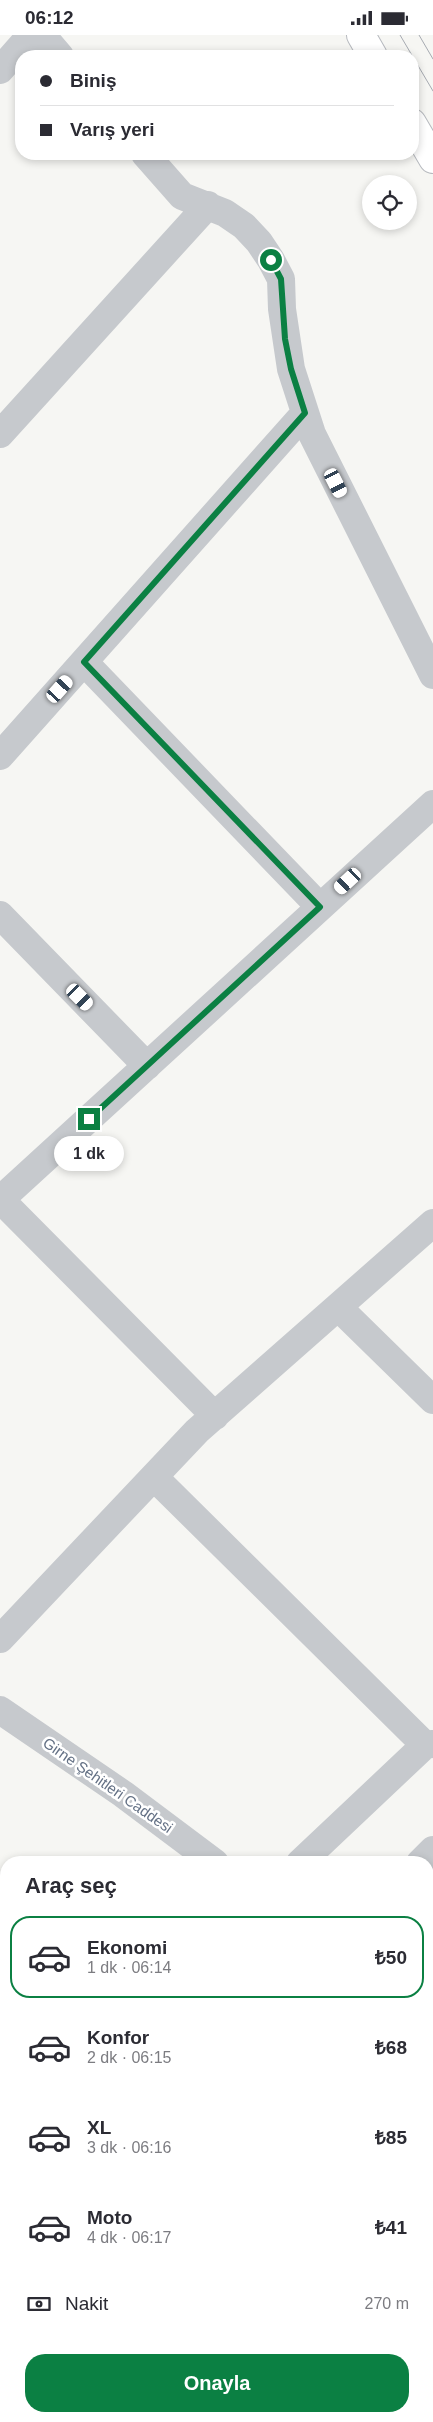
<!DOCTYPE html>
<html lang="tr">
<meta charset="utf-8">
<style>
:root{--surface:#fff;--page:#f2f2f3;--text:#2b2b33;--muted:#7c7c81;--line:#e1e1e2;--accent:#0b8043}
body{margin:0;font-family:Arial,sans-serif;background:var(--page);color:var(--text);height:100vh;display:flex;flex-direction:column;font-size:19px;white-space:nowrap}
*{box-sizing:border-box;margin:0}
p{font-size:16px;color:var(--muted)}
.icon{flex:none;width:28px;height:28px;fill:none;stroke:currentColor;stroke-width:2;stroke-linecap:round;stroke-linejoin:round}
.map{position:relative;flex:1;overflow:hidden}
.drawer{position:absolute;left:0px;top:1821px;width:434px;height:566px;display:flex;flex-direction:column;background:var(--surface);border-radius:20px 20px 0 0;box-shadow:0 2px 8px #0003}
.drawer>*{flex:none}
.banner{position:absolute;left:15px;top:15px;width:404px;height:110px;border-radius:20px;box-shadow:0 2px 8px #0003;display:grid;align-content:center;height:110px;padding:0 25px;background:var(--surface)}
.tools{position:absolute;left:362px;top:140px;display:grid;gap:10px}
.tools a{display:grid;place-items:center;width:55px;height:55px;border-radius:50%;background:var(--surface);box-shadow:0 2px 8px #0003;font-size:25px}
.end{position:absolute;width:22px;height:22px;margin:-11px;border:6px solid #0b8043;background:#fff;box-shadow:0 0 0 2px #fff}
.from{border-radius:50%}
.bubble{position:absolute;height:35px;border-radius:18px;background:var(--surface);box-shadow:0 2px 8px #0003;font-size:16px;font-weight:700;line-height:35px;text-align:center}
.car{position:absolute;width:15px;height:30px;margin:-15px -8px;border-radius:6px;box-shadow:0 0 4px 1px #0007;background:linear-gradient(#fff 24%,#345 0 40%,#fff 0 76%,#345 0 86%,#fff 0)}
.banner b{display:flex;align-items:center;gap:18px;height:48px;font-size:19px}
.banner b+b{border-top:1px solid var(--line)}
.banner i{width:12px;height:12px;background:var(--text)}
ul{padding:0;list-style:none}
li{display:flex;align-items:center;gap:15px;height:82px;margin:0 10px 8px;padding:0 15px;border:2px solid transparent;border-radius:20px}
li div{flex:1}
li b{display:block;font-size:19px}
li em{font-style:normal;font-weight:700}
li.current{border-color:var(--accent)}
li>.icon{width:45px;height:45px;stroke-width:1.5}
h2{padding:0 25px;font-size:22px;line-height:60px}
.pay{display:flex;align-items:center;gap:12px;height:55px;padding:0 25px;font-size:19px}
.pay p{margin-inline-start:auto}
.action{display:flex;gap:10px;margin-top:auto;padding:10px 25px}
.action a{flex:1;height:58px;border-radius:20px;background:var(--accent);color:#fff;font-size:20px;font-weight:700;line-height:58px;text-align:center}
.status{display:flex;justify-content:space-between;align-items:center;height:35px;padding:0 25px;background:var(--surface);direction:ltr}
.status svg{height:14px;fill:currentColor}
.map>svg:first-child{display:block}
.green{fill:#d6ded4}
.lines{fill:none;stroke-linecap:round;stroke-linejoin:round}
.major-casing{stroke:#b7babf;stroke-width:30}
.minor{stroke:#c6c9cd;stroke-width:28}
.major{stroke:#fff;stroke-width:28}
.tram{stroke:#a6aab1;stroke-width:1}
.route{stroke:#0b8043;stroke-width:6}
.labels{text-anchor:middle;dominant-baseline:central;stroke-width:5;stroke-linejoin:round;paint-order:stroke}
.street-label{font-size:15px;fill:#647185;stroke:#fff}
</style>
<div class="status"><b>06:12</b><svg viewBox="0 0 49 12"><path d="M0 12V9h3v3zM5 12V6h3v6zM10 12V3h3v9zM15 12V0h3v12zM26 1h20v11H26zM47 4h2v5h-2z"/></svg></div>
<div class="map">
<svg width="433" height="2387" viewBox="0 0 433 2387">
<rect width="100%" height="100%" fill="#f6f6f3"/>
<path class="green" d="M433,2253v112l-5,-7v-101z"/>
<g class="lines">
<defs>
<path id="major" d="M361,0l12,21
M412,88l21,36"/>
</defs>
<use href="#major" class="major-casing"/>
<path class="minor" d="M42,0l18,21
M0,35l31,-35
M145,119l37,42 43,17 19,13 15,16 12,18 10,19 1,30 9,60 21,65 121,241
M0,399l208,-229
M84,627l236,245
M0,721l305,-343
M0,880l147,151
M0,1164l215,217
M0,1165l433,-396
M338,1272l95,93
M154,1442l271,268
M0,1604l197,-208 236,-208
M0,1675l123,84 92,69
M300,1828l125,-118 8,-1
M420,1828l13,-13
M0,1997l6,-4
M428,2009l5,5
M428,2099l5,-4
M0,2147l6,-3
M0,2342l6,-2"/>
<use href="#major" class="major"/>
<path class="tram" d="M400,0l33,56
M419,0l14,24"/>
</g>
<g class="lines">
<path class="route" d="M89,1084l231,-212 -236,-245 221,-249 -14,-44 -6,-30 -4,-60 -10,-19"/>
</g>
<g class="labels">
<g class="street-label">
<text transform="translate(108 1750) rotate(35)">Girne Şehitleri Caddesi</text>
</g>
</g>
</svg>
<div class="tools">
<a><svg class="icon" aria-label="locate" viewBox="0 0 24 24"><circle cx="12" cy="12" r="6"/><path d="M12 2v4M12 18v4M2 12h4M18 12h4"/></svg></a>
</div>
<i class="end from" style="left:271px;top:225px"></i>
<i class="end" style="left:89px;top:1084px"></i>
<div class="bubble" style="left:54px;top:1101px;width:70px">1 dk</div>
<i class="car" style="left:336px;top:448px;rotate:153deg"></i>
<i class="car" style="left:60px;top:654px;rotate:42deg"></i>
<i class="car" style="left:348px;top:846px;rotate:227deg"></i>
<i class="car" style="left:80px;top:962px;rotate:135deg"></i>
<div class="banner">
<b><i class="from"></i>Biniş</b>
<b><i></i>Varış yeri</b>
</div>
<section class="drawer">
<h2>Araç seç</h2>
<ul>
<li class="current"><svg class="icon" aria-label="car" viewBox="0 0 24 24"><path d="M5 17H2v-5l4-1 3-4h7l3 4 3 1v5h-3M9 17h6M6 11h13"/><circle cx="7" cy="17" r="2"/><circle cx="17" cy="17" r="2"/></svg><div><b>Ekonomi</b><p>1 dk · 06:14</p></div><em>₺50</em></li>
<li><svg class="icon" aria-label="car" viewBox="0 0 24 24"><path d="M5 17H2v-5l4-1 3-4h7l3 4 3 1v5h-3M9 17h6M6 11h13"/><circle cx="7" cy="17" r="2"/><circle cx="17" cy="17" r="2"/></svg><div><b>Konfor</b><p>2 dk · 06:15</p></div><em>₺68</em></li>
<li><svg class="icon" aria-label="car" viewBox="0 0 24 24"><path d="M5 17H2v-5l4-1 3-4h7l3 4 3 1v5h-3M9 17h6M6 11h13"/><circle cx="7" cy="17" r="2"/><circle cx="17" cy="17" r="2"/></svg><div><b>XL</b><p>3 dk · 06:16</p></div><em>₺85</em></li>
<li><svg class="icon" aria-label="car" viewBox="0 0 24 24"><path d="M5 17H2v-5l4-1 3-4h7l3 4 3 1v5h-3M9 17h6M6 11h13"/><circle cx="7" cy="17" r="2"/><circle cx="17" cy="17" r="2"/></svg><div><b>Moto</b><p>4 dk · 06:17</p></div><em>₺41</em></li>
</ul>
<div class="pay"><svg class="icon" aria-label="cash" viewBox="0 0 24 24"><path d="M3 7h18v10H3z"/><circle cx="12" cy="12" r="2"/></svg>Nakit<p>270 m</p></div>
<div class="action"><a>Onayla</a></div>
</section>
</div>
